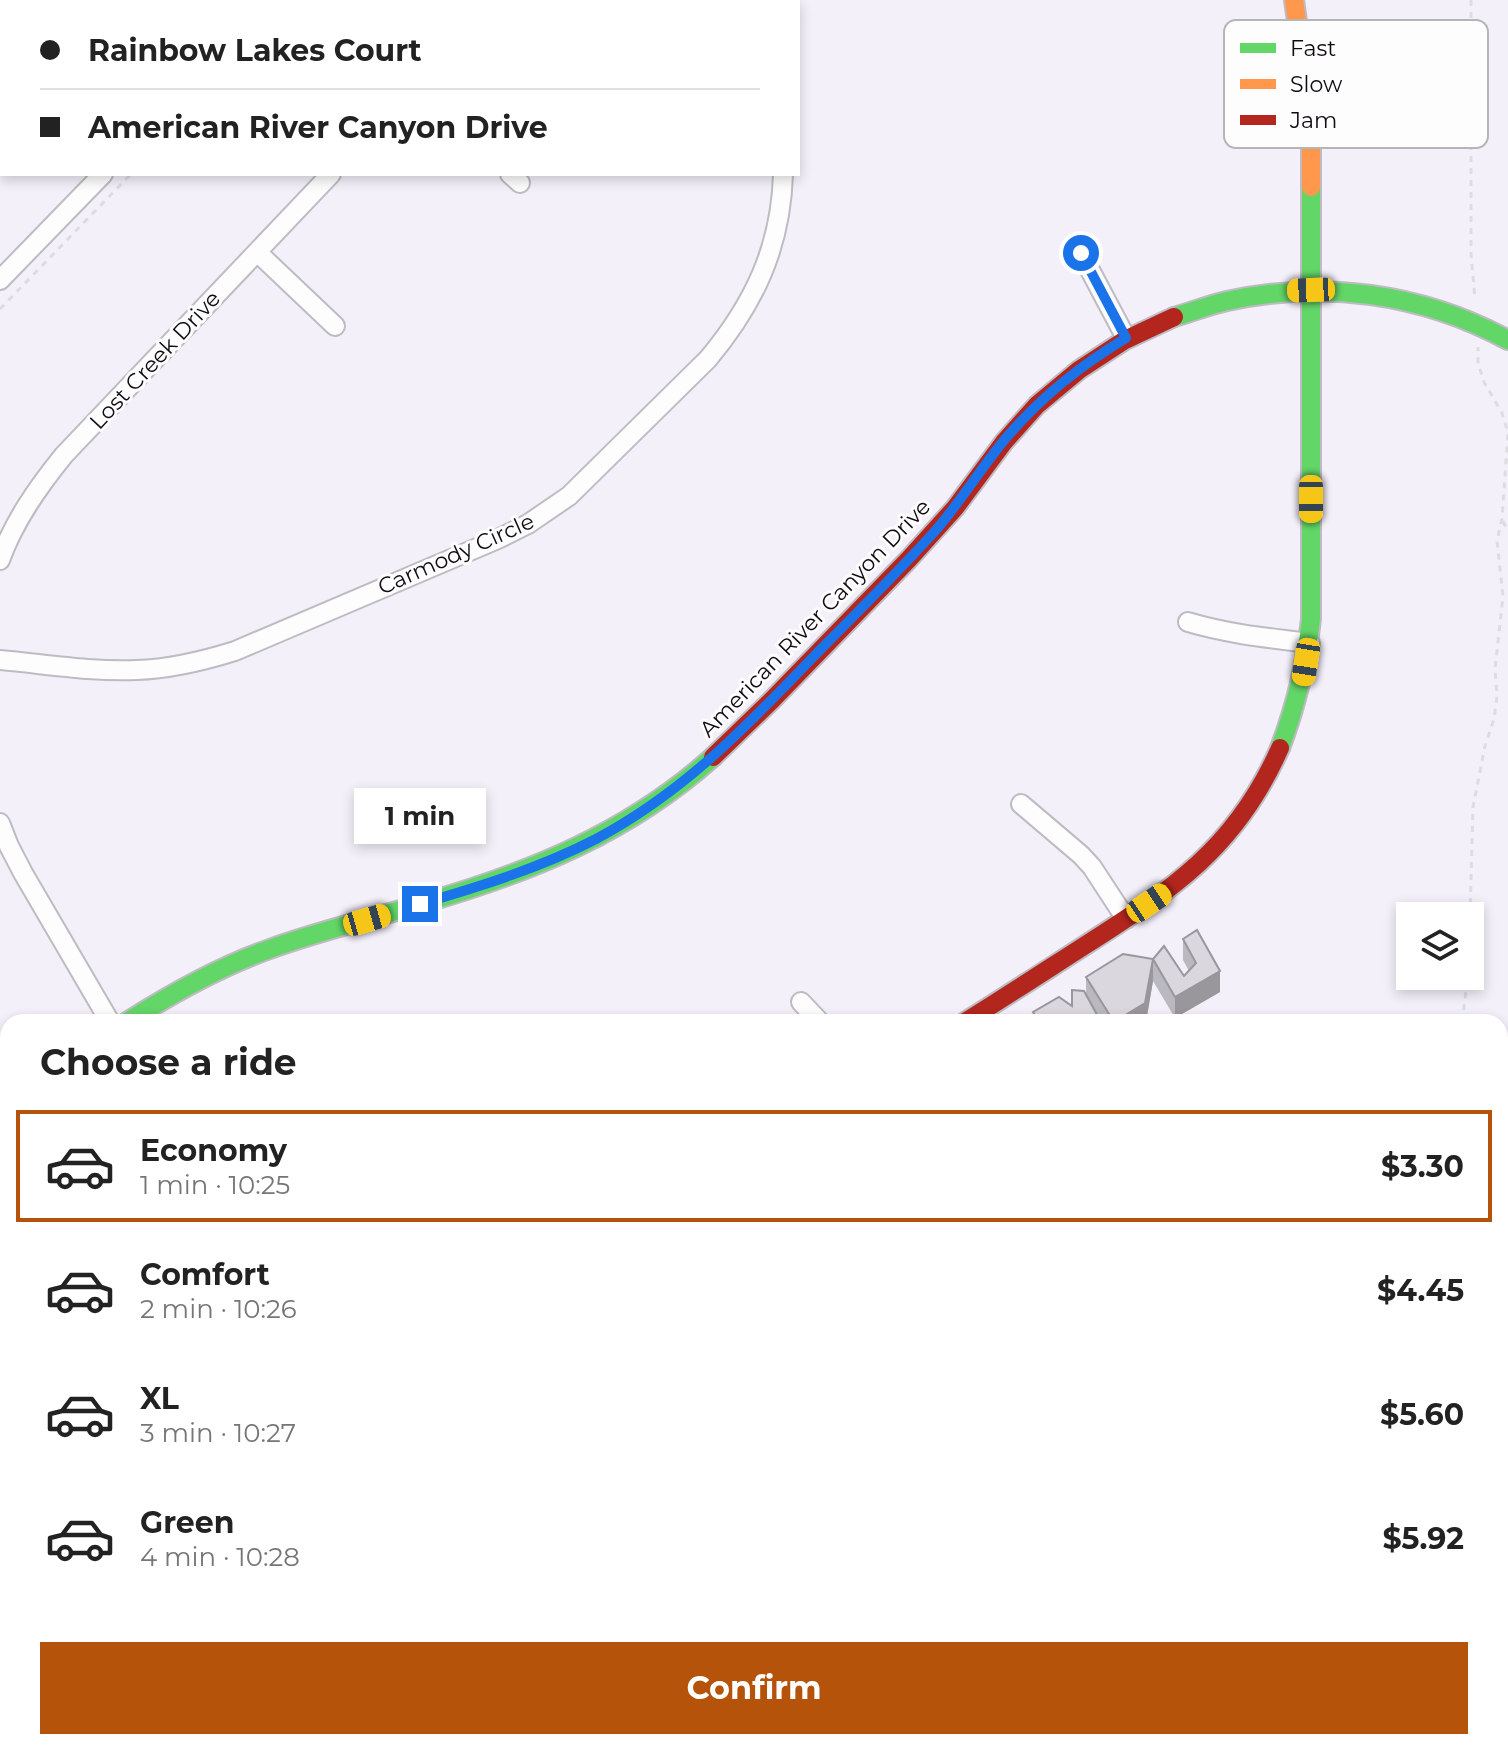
<!DOCTYPE html>
<meta charset="utf-8">
<style>
:root{--surface:#fff;--page:#f2f2f2;--text:#222;--muted:#767676;--line:#e0e0e0;--accent:#b45309}
body{margin:0;font-family:Montserrat,sans-serif;background:var(--page);color:var(--text);height:100vh;display:flex;flex-direction:column;font-size:30px;white-space:nowrap}
*{box-sizing:border-box;margin:0}
p{font-size:26px;color:var(--muted)}
.icon{flex:none;width:44px;height:44px;fill:none;stroke:currentColor;stroke-width:2;stroke-linecap:round;stroke-linejoin:round}
.map{position:relative;flex:1;overflow:hidden}
.drawer{position:absolute;left:0px;top:1014px;width:1508px;height:736px;display:flex;flex-direction:column;background:var(--surface);border-radius:24px 24px 0 0;box-shadow:0 4px 12px #0003}
.drawer>*{flex:none}
.banner{position:absolute;left:0px;top:0px;width:800px;height:176px;box-shadow:0 4px 12px #0003;display:grid;align-content:center;height:176px;padding:0 40px;background:var(--surface)}
.fabs{position:absolute;left:1396px;top:902px;display:grid;gap:16px}
.fabs a{display:grid;place-items:center;width:88px;height:88px;border-radius:0px;background:var(--surface);box-shadow:0 4px 12px #0003;font-size:40px}
.end{position:absolute;width:36px;height:36px;margin:-18px;border:10px solid #1a73e8;background:#fff;box-shadow:0 0 0 4px #fff}
.from{border-radius:50%}
.bubble{position:absolute;height:56px;border-radius:0px;background:var(--surface);box-shadow:0 4px 12px #0003;font-size:26px;font-weight:700;line-height:56px;text-align:center}
.car{position:absolute;width:24px;height:48px;margin:-24px -12px;border-radius:10px;box-shadow:0 0 6px 2px #0007;background:linear-gradient(#f5c518 24%,#345 0 40%,#f5c518 0 76%,#345 0 86%,#f5c518 0)}
.banner b{display:flex;align-items:center;gap:28px;height:76px;font-size:30px}
.banner b+b{border-top:2px solid var(--line)}
.banner i{width:20px;height:20px;background:var(--text)}
ul{padding:0;list-style:none}
li{display:flex;align-items:center;gap:24px;height:112px;margin:0 16px 12px;padding:0 24px;border:4px solid transparent;border-radius:0px}
li div{flex:1}
li b{display:block;font-size:30px}
li em{font-style:normal;font-weight:700}
li.active{border-color:var(--accent)}
li>.icon{width:72px;height:72px;stroke-width:1.5}
h2{padding:0 40px;font-size:36px;line-height:96px}
.primary-button{display:flex;gap:16px;margin-top:auto;padding:16px 40px}
.primary-button a{flex:1;height:92px;border-radius:0px;background:var(--accent);color:#fff;font-size:32px;font-weight:700;line-height:92px;text-align:center}
.map>svg:first-child{display:block}
.lines{fill:none;stroke-linecap:round;stroke-linejoin:round}
.street-casing{stroke:#bebbc2;stroke-width:22}
.fast-casing{stroke:#bebbc2;stroke-width:22}
.slow-casing{stroke:#bebbc2;stroke-width:22}
.jam-casing{stroke:#bebbc2;stroke-width:22}
.path{stroke:#dddcdf;stroke-width:3;stroke-dasharray:6 6;stroke-linecap:butt}
.street{stroke:#fdfdfe;stroke-width:18}
.fast{stroke:#63d668;stroke-width:18}
.slow{stroke:#ff974d;stroke-width:18}
.jam{stroke:#b3261e;stroke-width:18}
.wall{fill:#bbb9c0}
.shaded-wall{fill:#99969c}
.building{fill:#dad7df;stroke:#99969c;stroke-width:2}
.route{stroke:#1a73e8;stroke-width:10}
.labels{text-anchor:middle;dominant-baseline:central;stroke-width:6;stroke-linejoin:round;paint-order:stroke}
.street-label{font-size:22px;fill:#0e0b12;stroke:#fdfdfd}
.key{fill:#fdfdfd;stroke:#b5b4b6;stroke-width:2}
.key-label{font-size:22px;fill:#0e0b12}
</style>
<div class="map">
<svg width="1508" height="1750" viewBox="0 0 1508 1750">
<rect width="100%" height="100%" fill="#f4f0fa"/>
<g class="lines">
<defs>
<path id="street" d="M726,0l1,2
M270,2l2,-2
M495,2l1,-2
M510,174l10,9
M257,252l78,74
M1081,253l45,85
M0,280l103,-106
M0,560c14,-39 38,-73 64,-105l267,-281
M1188,622c40,12 80,16 122,21
M0,660c45,4 92,12 137,10 34,-1 66,-9 98,-19l263,-112 30,-15 41,-28 139,-137c46,-55 73,-112 75,-185
M1021,804l60,51 11,12 34,52
M0,823l9,23 14,27 87,149
M801,1002l19,20
M1500,1471l8,-1
M0,1509l8,-12
M1029,1742l3,8
M1308,1742l6,8
M188,1750l9,-8
M692,1750l5,-8"/>
<path id="fast" d="M1174,317c18,-5 35,-12 53,-16 96,-21 194,-8 281,39
M1280,748c16,-42 26,-84 31,-129v-432
M127,1022c44,-28 90,-54 140,-72 51,-19 104,-31 157,-47 107,-31 204,-70 289,-146
M0,1132l8,-8"/>
<path id="slow" d="M1294,0l14,100 3,41v46"/>
<path id="jam" d="M713,757l59,-57 137,-141 46,-51 49,-66 33,-37 42,-35 46,-30 49,-23
M965,1022c40,-25 80,-51 119,-76 89,-57 152,-98 196,-198"/>
</defs>
<use href="#street" class="street-casing"/>
<use href="#fast" class="fast-casing"/>
<use href="#slow" class="slow-casing"/>
<use href="#jam" class="jam-casing"/>
<path class="path" d="M1471,0v254l4,45
M298,2l2,-2
M0,309l131,-135
M1503,521l5,11
M1470,916l3,-109 12,-61 9,-27 3,-23 -2,-27 8,-73 -6,-55 5,-22 6,-86 -6,-20 -18,-31 -6,-19v-16
M1462,1022l6,-46
M1499,1742l2,8
M482,1750l7,-8"/>
<use href="#street" class="street"/>
<use href="#fast" class="fast"/>
<use href="#slow" class="slow"/>
<use href="#jam" class="jam"/>
</g>
<path class="wall" d="M1183,939l37,53 -45,26 -22,-37v-22l31,17 5,-5 -6,-11z
M1086,977l67,4 -7,41h-113v-10l39,-6 14,-12z"/>
<path class="shaded-wall" d="M1153,959v22l-7,41h-30z
M1220,971v21l-45,26v-21z"/>
<path class="building" d="M168,0h10l2,2h-14z
M1197,930l23,41 -45,26 -22,-38 11,-13 20,30 12,-13 -13,-24z
M1123,954l30,5 -8,44 -31,19 -28,-45z
M1072,990l12,1 17,31h-62l-6,-10 26,-15 13,9z
M1258,1743l1,7h-28v-3z"/>
<g class="lines">
<path class="route" d="M420,904c61,-18 120,-36 176,-65 90,-48 153,-115 222,-187 40,-40 80,-80 118,-122 25,-29 45,-62 70,-92 36,-42 74,-72 120,-100l-45,-85"/>
</g>
<g class="labels">
<g class="street-label">
<text transform="translate(155 360) rotate(-47)">Lost Creek Drive</text>
<text transform="translate(456 554) rotate(-24)">Carmody Circle</text>
<text transform="translate(815 618) rotate(-46)">American River Canyon Drive</text>
</g>
</g>
<rect x="1224" y="20" width="264" height="128" rx="12" class="key"/>
<rect x="1240" y="43" width="36" height="10" fill="#63d668"/>
<rect x="1240" y="79" width="36" height="10" fill="#ff974d"/>
<rect x="1240" y="115" width="36" height="10" fill="#b3261e"/>
<g class="key-label">
<text x="1290" y="56">Fast</text>
<text x="1290" y="92">Slow</text>
<text x="1290" y="128">Jam</text>
</g>
</svg>
<div class="fabs">
<a><svg class="icon" aria-label="layers" viewBox="0 0 24 24"><path d="M12 4l9 5-9 5-9-5zM3 14l9 5 9-5"/></svg></a>
</div>
<i class="end from" style="left:1081px;top:253px"></i>
<i class="end" style="left:420px;top:904px"></i>
<div class="bubble" style="left:354px;top:788px;width:132px">1 min</div>
<i class="car" style="left:1311px;top:290px;rotate:268deg"></i>
<i class="car" style="left:1311px;top:499px;rotate:180deg"></i>
<i class="car" style="left:1306px;top:662px;rotate:189deg"></i>
<i class="car" style="left:1149px;top:903px;rotate:56deg"></i>
<i class="car" style="left:367px;top:920px;rotate:74deg"></i>
<div class="banner">
<b><i class="from"></i>Rainbow Lakes Court</b>
<b><i></i>American River Canyon Drive</b>
</div>
<section class="drawer">
<h2>Choose a ride</h2>
<ul>
<li class="active"><svg class="icon" aria-label="car" viewBox="0 0 24 24"><path d="M5 17H2v-5l4-1 3-4h7l3 4 3 1v5h-3M9 17h6M6 11h13"/><circle cx="7" cy="17" r="2"/><circle cx="17" cy="17" r="2"/></svg><div><b>Economy</b><p>1 min · 10:25</p></div><em>$3.30</em></li>
<li><svg class="icon" aria-label="car" viewBox="0 0 24 24"><path d="M5 17H2v-5l4-1 3-4h7l3 4 3 1v5h-3M9 17h6M6 11h13"/><circle cx="7" cy="17" r="2"/><circle cx="17" cy="17" r="2"/></svg><div><b>Comfort</b><p>2 min · 10:26</p></div><em>$4.45</em></li>
<li><svg class="icon" aria-label="car" viewBox="0 0 24 24"><path d="M5 17H2v-5l4-1 3-4h7l3 4 3 1v5h-3M9 17h6M6 11h13"/><circle cx="7" cy="17" r="2"/><circle cx="17" cy="17" r="2"/></svg><div><b>XL</b><p>3 min · 10:27</p></div><em>$5.60</em></li>
<li><svg class="icon" aria-label="car" viewBox="0 0 24 24"><path d="M5 17H2v-5l4-1 3-4h7l3 4 3 1v5h-3M9 17h6M6 11h13"/><circle cx="7" cy="17" r="2"/><circle cx="17" cy="17" r="2"/></svg><div><b>Green</b><p>4 min · 10:28</p></div><em>$5.92</em></li>
</ul>
<div class="primary-button"><a>Confirm</a></div>
</section>
</div>
